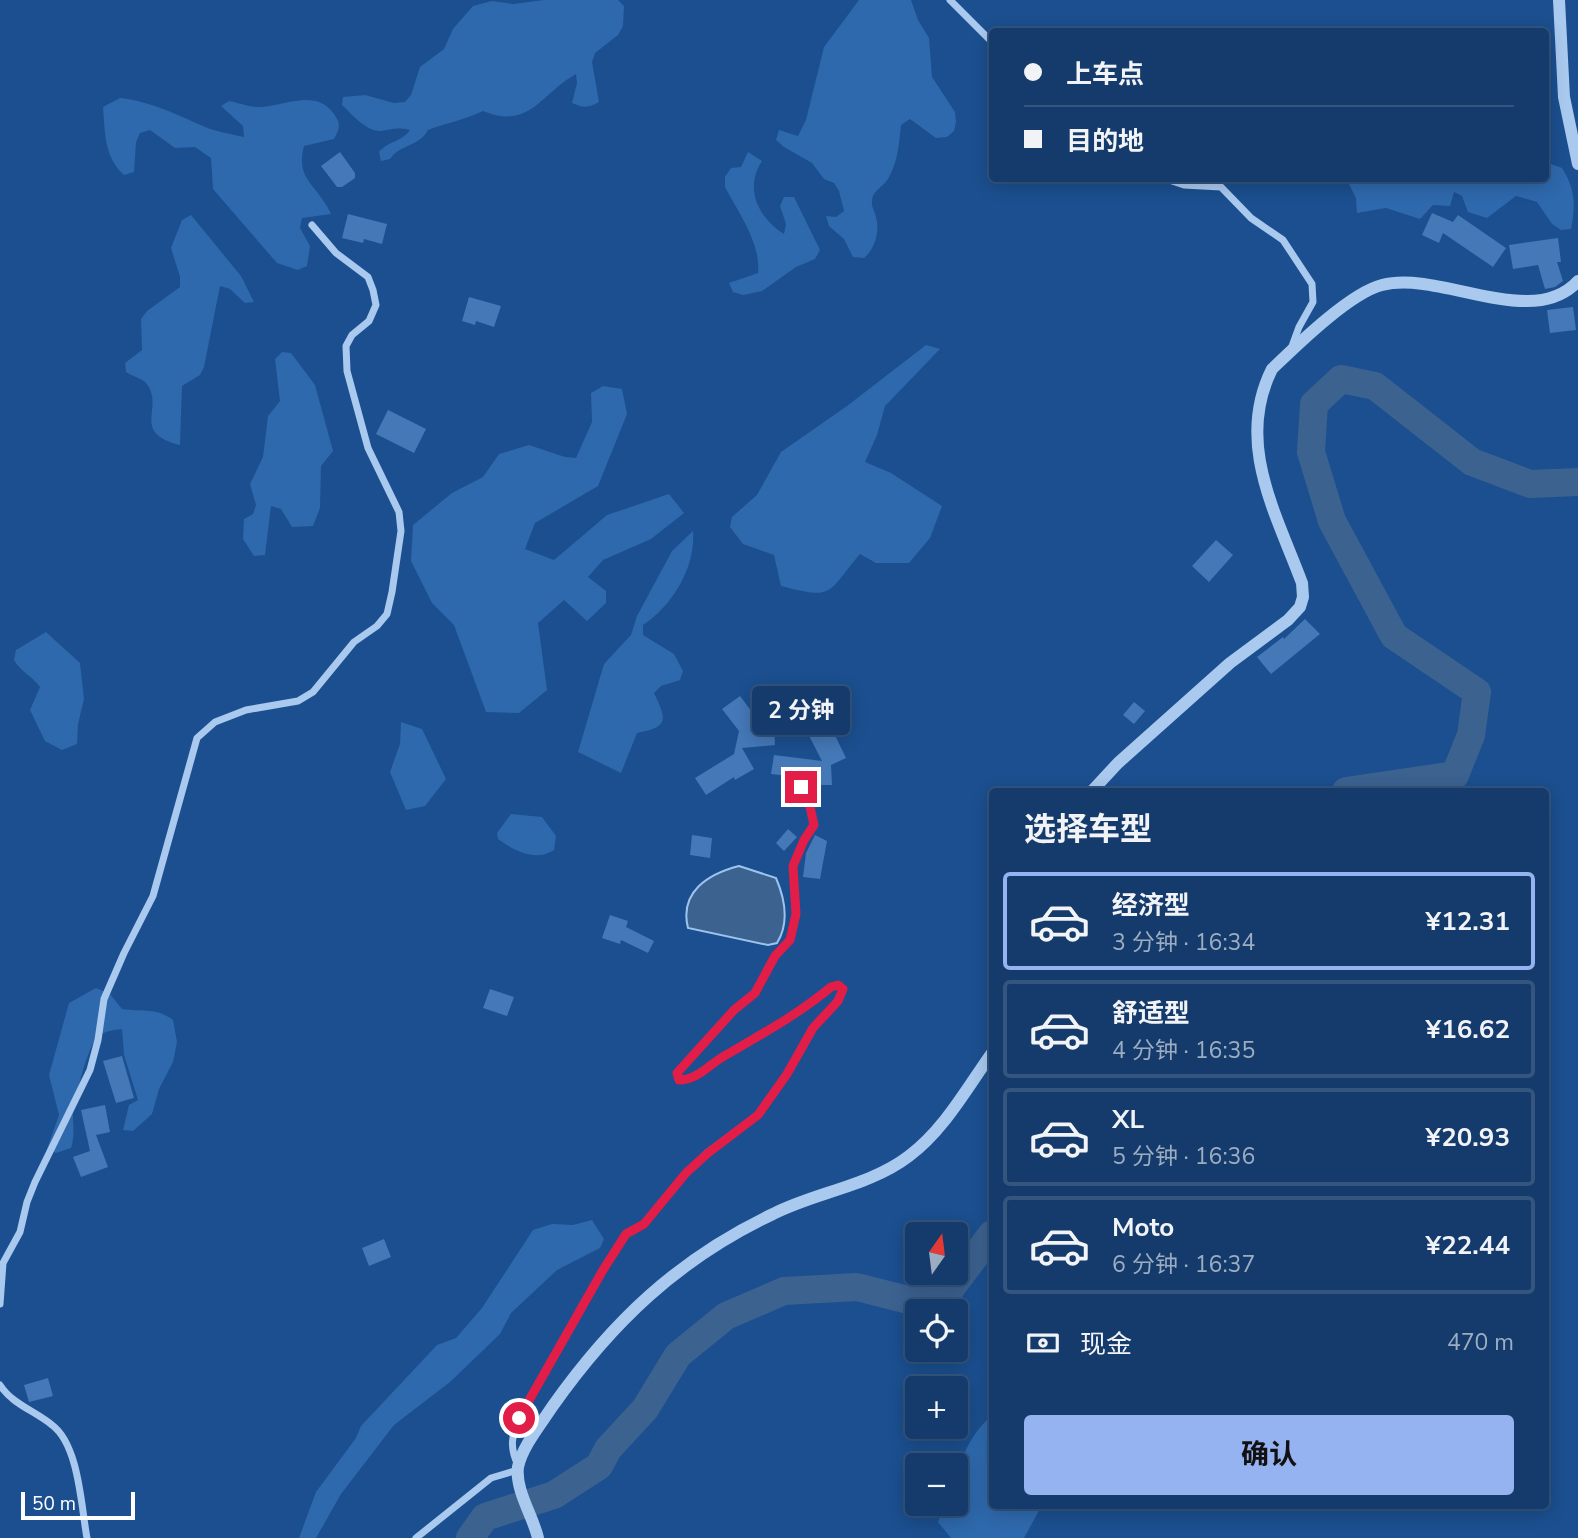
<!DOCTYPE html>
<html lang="zh">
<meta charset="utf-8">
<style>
:root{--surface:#143b6b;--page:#1d4271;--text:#f1f3f6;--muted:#9dadc1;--line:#33557e;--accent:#95b2f1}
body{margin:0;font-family:"Nunito Sans","Noto Sans SC",sans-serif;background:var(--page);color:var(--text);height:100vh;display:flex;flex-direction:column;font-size:26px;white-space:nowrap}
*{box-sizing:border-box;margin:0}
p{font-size:23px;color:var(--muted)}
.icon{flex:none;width:38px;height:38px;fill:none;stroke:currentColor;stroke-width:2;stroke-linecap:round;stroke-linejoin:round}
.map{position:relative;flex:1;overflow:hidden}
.drawer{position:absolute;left:989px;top:788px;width:560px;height:721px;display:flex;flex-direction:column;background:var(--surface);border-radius:7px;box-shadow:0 4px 18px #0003,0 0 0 2px var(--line)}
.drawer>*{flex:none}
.top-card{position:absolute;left:989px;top:28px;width:560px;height:154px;border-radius:7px;box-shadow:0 4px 18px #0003,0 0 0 2px var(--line);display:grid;align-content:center;height:154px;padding:0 35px;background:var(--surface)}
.needle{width:46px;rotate:14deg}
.controls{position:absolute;left:905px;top:1222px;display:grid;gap:14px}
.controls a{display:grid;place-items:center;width:63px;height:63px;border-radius:7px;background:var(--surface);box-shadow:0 4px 18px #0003,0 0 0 2px var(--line);font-size:35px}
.scale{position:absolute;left:21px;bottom:18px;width:114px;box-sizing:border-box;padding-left:7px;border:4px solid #fff;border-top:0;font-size:19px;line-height:24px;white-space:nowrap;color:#fff;-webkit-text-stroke:5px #1b4f8f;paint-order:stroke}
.end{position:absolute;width:32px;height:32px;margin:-16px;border:9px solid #e11d48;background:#fff;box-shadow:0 0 0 4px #fff}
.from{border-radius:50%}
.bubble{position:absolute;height:49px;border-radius:7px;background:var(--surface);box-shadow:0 4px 18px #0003,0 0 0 2px var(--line);font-size:23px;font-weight:700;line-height:49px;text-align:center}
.top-card b{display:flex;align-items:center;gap:24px;height:66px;font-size:26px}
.top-card b+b{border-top:2px solid var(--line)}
.top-card i{width:18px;height:18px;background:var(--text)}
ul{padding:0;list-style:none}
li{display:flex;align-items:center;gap:21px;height:98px;margin:0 14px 10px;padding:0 21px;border:4px solid var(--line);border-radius:7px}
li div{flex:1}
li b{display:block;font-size:26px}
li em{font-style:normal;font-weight:700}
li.selected{border-color:var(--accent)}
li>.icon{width:63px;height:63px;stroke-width:1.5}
h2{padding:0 35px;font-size:32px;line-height:84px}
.pay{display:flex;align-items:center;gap:18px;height:77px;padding:0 35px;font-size:26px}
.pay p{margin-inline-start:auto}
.button{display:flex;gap:14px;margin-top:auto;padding:14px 35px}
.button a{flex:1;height:80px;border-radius:7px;background:var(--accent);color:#111;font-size:28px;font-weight:700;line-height:80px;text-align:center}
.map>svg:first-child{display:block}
.green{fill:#2e69ad}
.water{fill:#3c6290;stroke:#9cc4f0;stroke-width:2}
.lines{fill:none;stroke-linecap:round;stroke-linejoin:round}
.river{stroke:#3c6290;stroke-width:28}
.building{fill:#4478b7}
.minor{stroke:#a9c9ee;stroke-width:7}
.tertiary{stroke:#a9c9ee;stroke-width:12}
.route{stroke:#e11d48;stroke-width:9}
</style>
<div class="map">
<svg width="1578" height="1538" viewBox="0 0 1578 1538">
<rect width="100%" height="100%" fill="#1b4f8f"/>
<path class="green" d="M544,0h74l6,6 -1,20 -5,9 -23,18 -3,9 7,40c-10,6 -16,6 -27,1l5,-20 -1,-9c-37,21 -46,56 -93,37 -18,9 -37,12 -55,19 -9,17 -28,14 -38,29l-9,2 -2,-9c9,-11 23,-10 31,-22 -13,-3 -17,-1 -29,1 -15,1 -30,-18 -39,-26l1,-8 22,-2 29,8 11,-1 6,-7 9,-28 24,-18 9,-20 20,-23 19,-5 21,3z
M859,0h52l7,20 11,18 3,39 23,35 1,10 -2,9 -7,6 -11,1 -26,-19 -9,6c-2,19 -3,37 -13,54 -5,8 -16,12 -16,22 -1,5 3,11 4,16 4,14 -1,32 -12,41l-11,-1 -9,-18 -15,-13 -3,-10 10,1 8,-6 -5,-20 -5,-8 -10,-4 -12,-16 -28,-16 -8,-7 3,-10 19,6 8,-16 18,-73z
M120,98c33,4 55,16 85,29 12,5 26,7 39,10l-1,-11 -22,-20 8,-5c10,2 23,7 33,6 26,-2 54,-18 72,7 7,9 6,15 0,25l-30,7c-9,34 13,38 27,68l-29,4 -2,10 10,18 -3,20 -9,4 -21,-7 -64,-74 -2,-31 -16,-11 -20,1 -25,-18 -10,3 -4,9 -2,30 -10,3c-20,-18 -19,-43 -21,-68z
M748,152l14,9c-18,28 -4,56 22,73l2,-10 -6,-18 4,-9h10l26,53 -5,9 -19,8 -34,24 -19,4 -10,-3 -4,-9 29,-10c3,-30 -20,-61 -33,-86v-10l6,-9 10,-1z
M1545,162l17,6c13,21 14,36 9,61l-10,1 -9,-6 -15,-22 -21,-6 -29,22 -19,-6 -6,-16 -8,-4 -4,14 -17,-1 -13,14 -34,-11 -29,5 -1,-15 -7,-14 1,-6 35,1 14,5 5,-6h141z
M191,215l50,61 13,26 -9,1 -15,-14 -10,-3 -16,81 -4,8 -18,11 -2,59c-51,-13 -14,-37 -34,-62 -5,-5 -14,-7 -20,-11l-1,-9 17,-13 -1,-31 6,-8 33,-24v-10l-9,-29 11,-28z
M926,345l14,4 -55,57 -8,29 -12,27 26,11 51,33 -12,32 -21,25h-33l-16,-9c-34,40 -25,46 -79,32l-7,-31 -31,-11 -13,-17 2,-10 25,-22 24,-43 66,-46z
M282,352l9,1 24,32 18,66 -12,15 -1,42 -7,18 -21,1 -11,-18 -10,-3 -6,49 -11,1 -11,-17 1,-20 9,-5 3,-9 -6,-21 13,-27 5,-41 12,-15 -5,-42z
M603,386l19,3 5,25 -29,72 -63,37 -10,26 29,11 53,-45 62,-21 15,19 -33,26 -48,21 -15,17 18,14v12l-19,18 -23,-21 -26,23 9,67 -28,23 -33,-1 -32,-87 -22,-22 -21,-42 2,-36 39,-32 31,-16 16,-23 30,-9 36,12 11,1 16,-36 -1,-29z
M693,531c3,36 -21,75 -50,94v10l31,19 9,17 -3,9 -19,6 -7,7c13,27 15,34 -17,40l-16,40 -43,-21 26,-88 27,-29 6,-19 35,-65z
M46,632l34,31 4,36 -6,25 -1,20 -15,6 -17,-9 -15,-31 10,-23c-8,-11 -19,-15 -26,-27l2,-10z
M401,722l21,7 24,50 -21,27 -19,4 -16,-38 10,-28z
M511,814l31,3 14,19 -2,14c-18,12 -40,1 -56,-11l-1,-6z
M96,988l14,6 12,15c19,3 34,-2 51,11l4,22 -4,20 -14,27 -7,25 -19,17 -10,-1 6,-25 9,-5 -14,-45 -2,-26c-9,1 -19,2 -25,9 -10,10 -23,63 -24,78 0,12 2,19 -2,32l-15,5 -9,-4 12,-34 -10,-40 20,-72z
M592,1220l12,19 -4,9 -43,22 -46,43 -11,21 -50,48 -56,43 -53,69 -25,44h-17l17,-46 40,-54 5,-12 76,-81 19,-7 26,-30 51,-78 19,-6 21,1z
M992,1415v90h50l-18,33h-73l-13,-16 7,-19h11c0,-36 9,-63 36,-88z"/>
<path class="water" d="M739,866l37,12c9,21 14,44 1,65l-9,2 -80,-17c-9,-36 20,-54 51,-62z"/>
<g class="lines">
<path class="river" d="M1346,791l109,-16 16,-40 6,-43 -83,-56 -62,-115 -21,-69 3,-48 27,-25 34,7 97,76 58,22 48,-2
M470,1538l15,-21 69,-22 45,-29 9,-17 37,-40 33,-54 48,-39 58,-25 73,-4 55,14 36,-9 44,-58"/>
</g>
<path class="building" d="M340,152l15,21v5l-13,9h-5l-16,-21z
M1432,213l21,9 5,-7 48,33 -13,19 -50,-34 -4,10 -17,-8z
M348,214l39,10 -5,20 -18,-5 -1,4 -21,-5z
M1558,238l3,24h-4l6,19 -8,6 -10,2 -7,-24 -25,4 -4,-24z
M469,297l32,9 -7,21 -18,-6 -1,4 -13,-4z
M1573,307l3,23 -26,3 -3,-23z
M388,410l38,19 -12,24 -38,-19z
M1216,540l17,15 -24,27 -17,-16z
M1305,619l15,15 -49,40 -14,-17 26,-20 1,2z
M756,690l20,1v10l40,-2 14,2 -1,22 17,35 -15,7 1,20h-25l-1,-7 -35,-4 3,-19 48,6 -19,-37 -29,1 1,20 -33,3 12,21 -19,11 -1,-3 -28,18 -11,-17 39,-24 5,-23 -17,-22 18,-13 15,20z
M1134,702l11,9 -11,13 -11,-9z
M788,829l9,8 -13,14 -8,-8z
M692,835l20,3 -2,20 -20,-3z
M815,835l12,6 -7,38 -17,-2 3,-24z
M610,915l18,6 -2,6 28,14 -6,12 -27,-13 -1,4 -18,-6z
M490,989l24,8 -7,19 -24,-8z
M122,1056l12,42 -18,5 -13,-42z
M105,1105l5,27 -14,3 12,32 -27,10 -8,-20 17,-6 -9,-41z
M384,1239l7,18 -22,9 -7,-18z
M48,1378l5,18 -24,6 -5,-17z"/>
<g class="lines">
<path class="minor" d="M950,0l42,42
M1163,178l21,7 37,2 30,31 32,22 29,44 1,18 -14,25 -8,22
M0,1304l3,-41 17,-31 7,-30 8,-20 55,-112 8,-30 6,-41 20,-46 29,-57 44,-158 18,-16 31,-12 52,-9 15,-9 41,-50 23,-16 10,-12 5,-22 9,-61 -2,-19 -31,-64 -21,-77 -1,-25 6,-11 17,-14 7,-16 -3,-15 -5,-13 -32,-24 -24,-28
M0,1385c12,19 35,26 52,40 27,20 29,81 35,113
M518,1465c-9,-18 -6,-29 1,-48l84,-147 23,-36 18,-10 42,-51 22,-21 50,-37 29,-41 26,-46 25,-27 5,-12 -5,-4 -7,2c-34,29 -72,48 -110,71 -14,9 -25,22 -42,22l-2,-7 57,-63 21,-17 20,-37 15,-16 6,-26 -3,-48 11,-26 10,-15 -5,-23 -8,-15
M416,1538l75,-60 27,-8"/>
<path class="tertiary" d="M1559,0l5,97 14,67
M1092,791l26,-28 112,-100 58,-43 12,-13 3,-10 -1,-14c-26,-70 -67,-140 -30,-214 25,-24 78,-76 110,-84 59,-15 150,46 196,-4
M538,1538c-5,-22 -23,-48 -20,-71 4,-20 23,-43 34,-60 60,-85 126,-148 221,-193 43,-22 97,-28 136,-58 35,-26 58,-68 83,-103"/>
</g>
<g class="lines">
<path class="route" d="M519,1418l84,-148 23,-36 18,-10 42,-51 22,-20 50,-38 29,-41 26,-46 25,-27 5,-12 -5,-4 -7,2c-35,29 -71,48 -110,71 -14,9 -25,22 -42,22l-2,-7 57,-63 21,-17 20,-37 15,-16 6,-26 -3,-48 11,-26 10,-15 -5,-23 -8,-15"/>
</g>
</svg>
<div class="controls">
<a><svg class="needle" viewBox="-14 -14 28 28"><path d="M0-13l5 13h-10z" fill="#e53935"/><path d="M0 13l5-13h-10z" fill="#9dadc1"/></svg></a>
<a><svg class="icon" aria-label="locate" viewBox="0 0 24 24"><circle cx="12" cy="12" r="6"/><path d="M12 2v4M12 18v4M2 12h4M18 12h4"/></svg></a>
<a>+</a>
<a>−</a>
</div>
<div class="scale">50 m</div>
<i class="end from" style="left:519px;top:1418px"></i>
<i class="end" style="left:801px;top:787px"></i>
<div class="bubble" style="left:752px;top:686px;width:98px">2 分钟</div>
<div class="top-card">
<b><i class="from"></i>上车点</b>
<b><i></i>目的地</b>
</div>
<section class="drawer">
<h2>选择车型</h2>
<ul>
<li class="selected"><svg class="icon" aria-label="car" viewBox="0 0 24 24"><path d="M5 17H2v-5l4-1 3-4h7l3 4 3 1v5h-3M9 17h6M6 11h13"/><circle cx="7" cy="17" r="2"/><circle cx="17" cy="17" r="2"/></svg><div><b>经济型</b><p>3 分钟 · 16:34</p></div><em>¥12.31</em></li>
<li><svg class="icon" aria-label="car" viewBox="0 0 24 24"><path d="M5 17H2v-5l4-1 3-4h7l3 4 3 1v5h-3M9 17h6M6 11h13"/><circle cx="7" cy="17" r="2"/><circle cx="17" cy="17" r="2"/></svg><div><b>舒适型</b><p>4 分钟 · 16:35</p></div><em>¥16.62</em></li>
<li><svg class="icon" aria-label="car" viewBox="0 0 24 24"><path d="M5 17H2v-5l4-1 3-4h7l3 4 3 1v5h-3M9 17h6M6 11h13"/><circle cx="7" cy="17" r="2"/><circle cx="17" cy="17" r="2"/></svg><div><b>XL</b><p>5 分钟 · 16:36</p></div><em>¥20.93</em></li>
<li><svg class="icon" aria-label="car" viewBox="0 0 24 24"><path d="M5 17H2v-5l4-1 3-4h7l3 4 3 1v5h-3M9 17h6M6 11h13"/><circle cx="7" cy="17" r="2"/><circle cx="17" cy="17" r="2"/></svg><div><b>Moto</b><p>6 分钟 · 16:37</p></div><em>¥22.44</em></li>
</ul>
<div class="pay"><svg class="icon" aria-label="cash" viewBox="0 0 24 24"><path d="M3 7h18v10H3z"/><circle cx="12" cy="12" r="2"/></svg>现金<p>470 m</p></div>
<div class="button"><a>确认</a></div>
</section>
</div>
